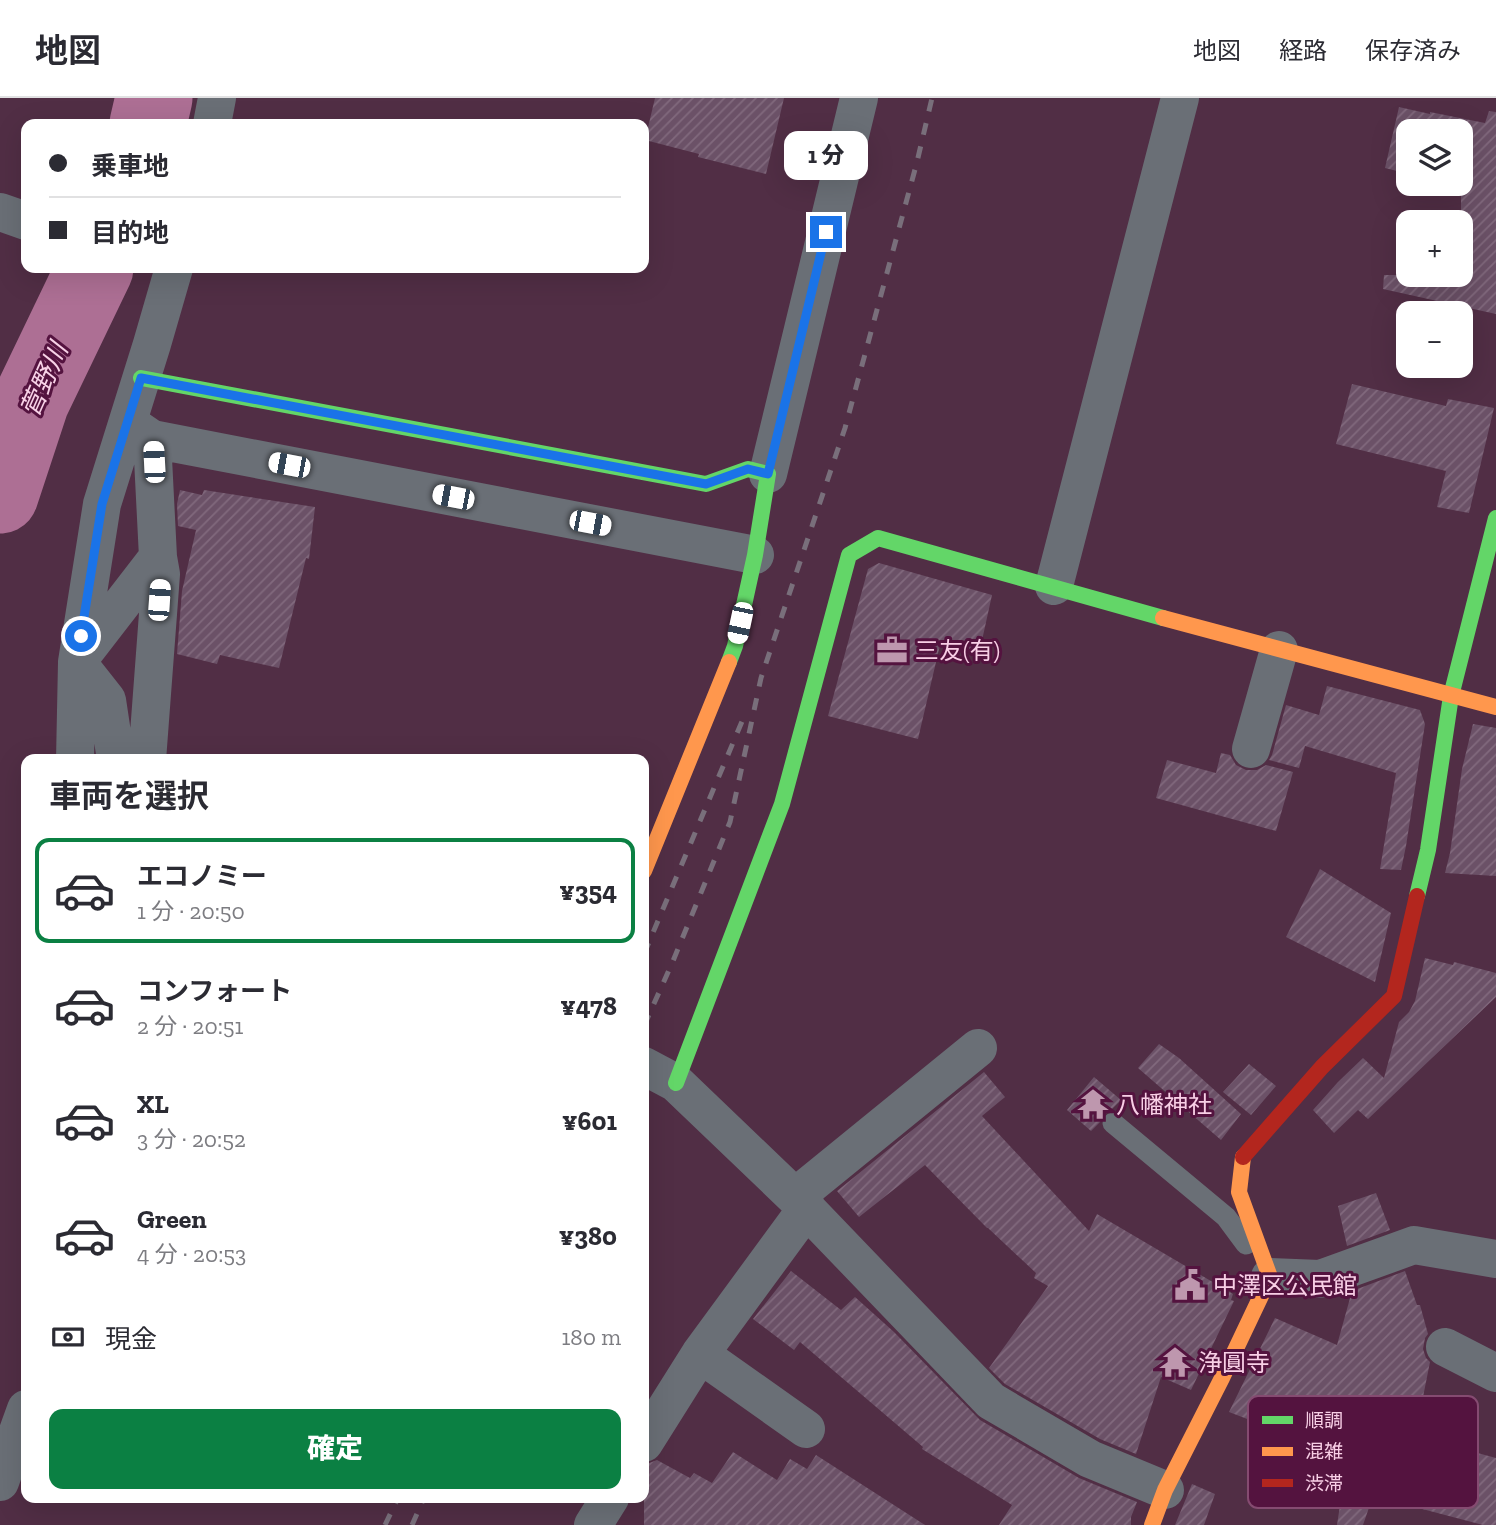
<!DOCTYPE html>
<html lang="ja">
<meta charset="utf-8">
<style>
:root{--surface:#fff;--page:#f7f7f7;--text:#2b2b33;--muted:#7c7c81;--line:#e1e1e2;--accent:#0b8043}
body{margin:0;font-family:"Zilla Slab","Noto Sans JP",serif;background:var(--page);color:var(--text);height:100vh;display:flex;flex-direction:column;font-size:26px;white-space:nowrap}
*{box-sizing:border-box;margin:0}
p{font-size:23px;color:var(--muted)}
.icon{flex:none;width:38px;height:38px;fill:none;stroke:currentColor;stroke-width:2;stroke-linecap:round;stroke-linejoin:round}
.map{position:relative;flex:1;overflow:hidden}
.side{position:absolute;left:21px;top:656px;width:628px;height:749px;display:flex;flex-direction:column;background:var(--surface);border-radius:14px;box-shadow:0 7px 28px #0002}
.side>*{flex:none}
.banner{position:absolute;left:21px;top:21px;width:628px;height:154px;border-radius:14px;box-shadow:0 7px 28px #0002;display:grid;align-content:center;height:154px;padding:0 28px;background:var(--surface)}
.tools{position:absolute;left:1396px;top:21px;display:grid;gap:14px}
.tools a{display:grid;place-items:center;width:77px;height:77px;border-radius:14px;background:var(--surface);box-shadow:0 7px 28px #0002;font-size:35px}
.end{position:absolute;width:32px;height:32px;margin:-16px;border:9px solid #1a73e8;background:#fff;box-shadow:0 0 0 4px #fff}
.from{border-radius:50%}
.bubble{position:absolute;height:49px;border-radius:14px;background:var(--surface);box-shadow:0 7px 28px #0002;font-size:23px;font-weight:800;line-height:49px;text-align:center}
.car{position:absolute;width:21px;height:42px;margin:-21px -10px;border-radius:9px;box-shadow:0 0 5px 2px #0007;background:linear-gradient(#fff 24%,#345 0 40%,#fff 0 76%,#345 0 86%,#fff 0)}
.banner b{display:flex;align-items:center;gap:24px;height:66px;font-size:26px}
.banner b+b{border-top:2px solid var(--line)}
.banner i{width:18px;height:18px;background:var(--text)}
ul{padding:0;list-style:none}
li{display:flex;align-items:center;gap:21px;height:105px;margin:0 14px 10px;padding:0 14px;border:4px solid transparent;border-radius:14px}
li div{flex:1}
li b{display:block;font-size:26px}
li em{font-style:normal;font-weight:800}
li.selected{border-color:var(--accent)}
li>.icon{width:63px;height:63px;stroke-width:1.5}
h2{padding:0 28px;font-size:32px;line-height:84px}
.pay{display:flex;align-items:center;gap:18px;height:77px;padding:0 28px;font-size:26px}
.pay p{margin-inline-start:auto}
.button{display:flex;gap:14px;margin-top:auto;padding:14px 28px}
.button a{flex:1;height:80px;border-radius:14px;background:var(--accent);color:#fff;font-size:28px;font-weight:800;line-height:80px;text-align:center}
header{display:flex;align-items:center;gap:42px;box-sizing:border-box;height:98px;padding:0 35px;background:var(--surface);border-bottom:2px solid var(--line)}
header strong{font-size:33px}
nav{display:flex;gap:38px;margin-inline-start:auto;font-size:24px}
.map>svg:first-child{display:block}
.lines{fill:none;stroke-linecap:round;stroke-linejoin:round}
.river{stroke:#ad6f94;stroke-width:77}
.building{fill:url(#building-hatch)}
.lane{stroke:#6a6f76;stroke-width:21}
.street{stroke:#6a6f76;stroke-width:38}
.fast{stroke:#63d668;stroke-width:16}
.slow{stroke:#ff974d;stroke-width:16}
.jam{stroke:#b3261e;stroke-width:16}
.rail{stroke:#796f7b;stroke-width:5;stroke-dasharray:12 12;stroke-linecap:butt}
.route{stroke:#1a73e8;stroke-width:9}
.labels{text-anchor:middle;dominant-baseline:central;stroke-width:6;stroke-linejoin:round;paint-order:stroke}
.poi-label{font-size:24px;fill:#f8cfe6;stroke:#54133f;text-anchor:start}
.water-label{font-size:26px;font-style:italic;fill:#f8d2e7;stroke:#54133f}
.key{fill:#54133f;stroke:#854b71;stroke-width:2}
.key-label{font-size:19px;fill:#f8cfe6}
</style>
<header>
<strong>地図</strong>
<nav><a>地図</a><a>経路</a><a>保存済み</a></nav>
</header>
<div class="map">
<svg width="1496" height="1427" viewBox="0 0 1496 1427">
<defs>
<pattern id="building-hatch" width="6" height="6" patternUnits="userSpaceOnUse" patternTransform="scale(1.75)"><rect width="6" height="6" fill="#6b5167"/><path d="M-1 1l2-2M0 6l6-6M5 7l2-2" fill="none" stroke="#81697d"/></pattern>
</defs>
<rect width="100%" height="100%" fill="#512e45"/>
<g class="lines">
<path class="river" d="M148,26l6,-26
M0,397l31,-94 64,-133"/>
</g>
<path class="building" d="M655,0h129l-18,76 -68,-17 1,-3 -54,-14z
M1399,9l31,7v-2l55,11 4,-12 7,1v202l-113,-25 1,-14h77v-79l3,-9 -13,-3h10v-53h-52v43l-24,-6z
M1352,286l94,22 2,-7 46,9 -25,105 -32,-6 9,-36 -110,-27z
M180,392l22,5 2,-5 111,17 -6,52 -3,-1 -27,110 -59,-13 -3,9 -40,-10 5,-63 14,-61 -18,-4 -1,-22z
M879,465l113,32 -13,59 -39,-9 -22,94 -90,-23 40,-147z
M1327,588l93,24 5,14 -19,122 -5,24 -21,-1 16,-96 -91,-27 -6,22 -30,-8 3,-5 14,-50 33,10z
M1473,626l23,4v148l-51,-3 5,-20 12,-84z
M1221,655l9,2 6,10 10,5h11l9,-5 27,7 -17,59 -120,-33 11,-38 49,13z
M1320,771l71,44 -16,69 -89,-45z
M1425,860l28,7 1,-3 42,11v24l-128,122 -10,-9 -24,23 -21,-23 25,-28 25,-24 21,20 15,-56 10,-10 6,-11z
M1159,946l20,14 62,56 -20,26 -83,-72z
M1249,966l27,22 -25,29 -28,-23z
M984,974l21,25 -23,19 107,115 8,-17 136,80 -2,6 3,1 -43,89 -30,-13 -25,77 -36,-15 -95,-55 -16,-16 59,-82 -14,-8 2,-5 -48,-45h-1l-62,-63 -66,52 -22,-26z
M1094,979l27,23 -10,10 -8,4 -3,8 -9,9 -24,-21z
M1376,1095l14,37 -43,16 -9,-40z
M791,1173l50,39 14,-13 39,35 86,88 99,58 58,24 -6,15v8h-132l13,-20 -90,-56 1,-2 -123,-105 -6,8 -41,-31z
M1405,1173l12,34h3l8,29 -3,4 -2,11 3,9 4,4 -7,35 49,12 -9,40 33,9v67h-13l-110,-29 -10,29h-26l5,-33 -7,-1 4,-19 -41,-14 2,-4 -20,-10 4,-11 -55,-21 46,-94 62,27 15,-54z
M733,1354l44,28 13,-21 17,10 9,-14 109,70h-281v-60l13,-5 33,18 4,-5 18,10z
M1192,1386l23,10 -11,31h-29z"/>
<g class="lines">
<path class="lane" d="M1113,1025l113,94 20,27"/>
<path class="street" d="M212,26l5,-26
M0,114l26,9
M133,328l19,13 6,118 3,17 -14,186
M152,341l603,116
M768,376l91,-376
M1054,488l126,-488
M80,560l78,-101
M77,564l30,38 9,60
M1251,651l28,-99
M75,662l2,-98 25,-158 50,-160 22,-76
M644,968l32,17 119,114 196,204 99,58 75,31
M795,1099l183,-149
M1270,1179l50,2 94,-34 82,14
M1445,1249l51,26
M700,1256l106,75
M644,1345l56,-89 107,-146
M0,1384l26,-73
M593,1427l17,-27"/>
<path class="fast" d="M141,280l565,106 42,-15 20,5 -13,81 -20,91 -6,16
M1417,798l11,-46 23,-154 45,-178
M676,985l106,-279 67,-249 29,-17 285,80"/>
<path class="slow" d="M1163,520l333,89
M644,773l85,-209
M1152,1427l13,-35 57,-112 48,-101 -31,-85 4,-35"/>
<path class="jam" d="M1243,1059l79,-90 72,-71 23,-100"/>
<path class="rail" d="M644,856l102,-242
M644,928l29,-65 57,-139 31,-144 84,-250 72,-266 15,-64
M385,1427l13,-27
M412,1427l12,-27"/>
</g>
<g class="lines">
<path class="route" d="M81,538l21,-132 39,-126 565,106 42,-15 20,5 58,-242"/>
</g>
<defs>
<symbol id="office-bare" viewBox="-9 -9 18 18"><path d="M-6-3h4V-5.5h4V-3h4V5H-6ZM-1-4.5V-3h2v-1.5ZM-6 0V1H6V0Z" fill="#be97ae" stroke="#54133f" stroke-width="2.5" paint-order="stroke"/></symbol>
<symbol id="temple-bare" viewBox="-9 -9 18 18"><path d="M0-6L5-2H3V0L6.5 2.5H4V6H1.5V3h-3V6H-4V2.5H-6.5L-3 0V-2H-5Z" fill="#be97ae" stroke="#54133f" stroke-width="2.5" paint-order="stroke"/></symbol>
<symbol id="civic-bare" viewBox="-9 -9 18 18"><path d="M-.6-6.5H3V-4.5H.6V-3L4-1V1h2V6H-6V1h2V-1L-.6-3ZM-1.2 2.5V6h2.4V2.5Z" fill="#be97ae" stroke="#54133f" stroke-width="2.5" paint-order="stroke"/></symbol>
</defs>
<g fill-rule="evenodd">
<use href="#office-bare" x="870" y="530" width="44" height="44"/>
<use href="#temple-bare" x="1071" y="984" width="44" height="44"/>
<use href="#civic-bare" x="1168" y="1165" width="44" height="44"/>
<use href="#temple-bare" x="1153" y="1242" width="44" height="44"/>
</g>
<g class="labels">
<g class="poi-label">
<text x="915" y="552">三友(有)</text>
<text x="1116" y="1006">八幡神社</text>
<text x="1213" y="1187">中澤区公民館</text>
<text x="1198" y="1264">浄圓寺</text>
</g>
<g class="water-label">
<text transform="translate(44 282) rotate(-66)">菅野川</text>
</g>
</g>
<rect x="1248" y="1298" width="230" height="112" rx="10" class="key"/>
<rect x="1262" y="1318" width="31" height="8" fill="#63d668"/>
<rect x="1262" y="1349" width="31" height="9" fill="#ff974d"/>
<rect x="1262" y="1381" width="31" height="8" fill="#b3261e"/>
<g class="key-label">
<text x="1305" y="1329">順調</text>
<text x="1305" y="1360">混雑</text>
<text x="1305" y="1392">渋滞</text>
</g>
</svg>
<div class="tools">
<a><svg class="icon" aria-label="layers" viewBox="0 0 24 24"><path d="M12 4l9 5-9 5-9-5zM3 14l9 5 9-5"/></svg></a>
<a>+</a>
<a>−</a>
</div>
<i class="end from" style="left:81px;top:538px"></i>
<i class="end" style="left:826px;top:134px"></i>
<div class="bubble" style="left:784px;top:33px;width:84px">1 分</div>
<i class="car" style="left:154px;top:364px;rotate:357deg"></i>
<i class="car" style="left:289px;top:367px;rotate:281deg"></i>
<i class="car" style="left:453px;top:399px;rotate:281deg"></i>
<i class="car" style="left:590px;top:425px;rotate:101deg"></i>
<i class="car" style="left:159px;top:502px;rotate:4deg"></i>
<i class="car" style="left:740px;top:525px;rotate:192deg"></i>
<div class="banner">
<b><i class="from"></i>乗車地</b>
<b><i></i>目的地</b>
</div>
<section class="side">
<h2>車両を選択</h2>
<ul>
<li class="selected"><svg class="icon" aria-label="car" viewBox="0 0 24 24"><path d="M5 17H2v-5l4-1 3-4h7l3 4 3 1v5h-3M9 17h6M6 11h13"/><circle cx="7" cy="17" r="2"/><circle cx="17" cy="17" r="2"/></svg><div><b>エコノミー</b><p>1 分 · 20:50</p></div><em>¥354</em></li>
<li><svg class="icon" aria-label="car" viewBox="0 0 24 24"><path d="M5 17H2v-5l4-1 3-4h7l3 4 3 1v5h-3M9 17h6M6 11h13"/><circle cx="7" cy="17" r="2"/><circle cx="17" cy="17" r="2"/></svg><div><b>コンフォート</b><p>2 分 · 20:51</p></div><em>¥478</em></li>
<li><svg class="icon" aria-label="car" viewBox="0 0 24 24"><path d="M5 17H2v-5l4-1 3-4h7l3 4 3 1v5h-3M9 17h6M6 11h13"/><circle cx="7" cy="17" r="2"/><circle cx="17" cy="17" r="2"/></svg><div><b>XL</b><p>3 分 · 20:52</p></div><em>¥601</em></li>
<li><svg class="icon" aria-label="car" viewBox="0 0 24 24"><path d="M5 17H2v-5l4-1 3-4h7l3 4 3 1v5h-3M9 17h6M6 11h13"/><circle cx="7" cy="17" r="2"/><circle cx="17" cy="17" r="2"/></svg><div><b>Green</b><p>4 分 · 20:53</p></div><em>¥380</em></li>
</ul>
<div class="pay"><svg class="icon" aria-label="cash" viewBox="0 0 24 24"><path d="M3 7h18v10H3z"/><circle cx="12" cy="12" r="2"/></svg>現金<p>180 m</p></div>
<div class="button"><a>確定</a></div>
</section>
</div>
